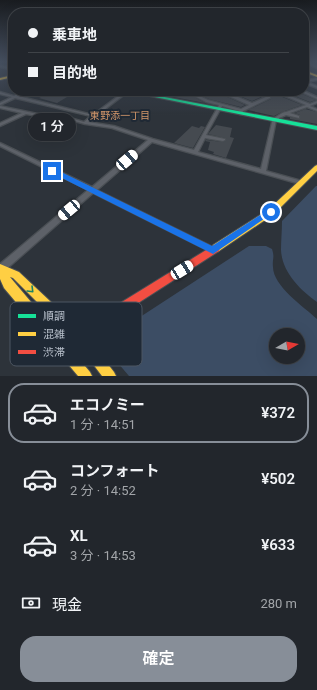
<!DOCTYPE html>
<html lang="ja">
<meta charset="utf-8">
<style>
:root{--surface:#22262c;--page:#2a2e34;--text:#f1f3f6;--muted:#a2a5a9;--line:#3f4348;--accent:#878e98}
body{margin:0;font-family:Roboto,"Noto Sans JP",sans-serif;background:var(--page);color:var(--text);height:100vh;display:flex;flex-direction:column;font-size:15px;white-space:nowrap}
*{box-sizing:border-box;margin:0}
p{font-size:13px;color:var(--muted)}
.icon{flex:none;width:22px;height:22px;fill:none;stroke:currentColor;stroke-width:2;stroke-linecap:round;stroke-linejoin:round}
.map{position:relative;height:376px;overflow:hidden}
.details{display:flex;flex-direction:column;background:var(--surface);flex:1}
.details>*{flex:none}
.top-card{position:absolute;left:8px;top:8px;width:301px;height:88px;border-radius:16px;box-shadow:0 4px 16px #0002,0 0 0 1px var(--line);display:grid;align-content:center;height:88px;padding:0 20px;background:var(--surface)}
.needle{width:26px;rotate:81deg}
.tools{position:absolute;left:269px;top:328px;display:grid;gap:8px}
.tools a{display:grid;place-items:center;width:36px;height:36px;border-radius:50%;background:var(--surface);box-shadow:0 4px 16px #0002,0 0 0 1px var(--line);font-size:20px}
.end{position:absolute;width:18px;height:18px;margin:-9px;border:5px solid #1a73e8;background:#fff;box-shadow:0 0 0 2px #fff}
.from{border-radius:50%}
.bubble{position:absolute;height:28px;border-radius:14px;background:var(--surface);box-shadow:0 4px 16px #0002,0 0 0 1px var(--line);font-size:13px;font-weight:600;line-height:28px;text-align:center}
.car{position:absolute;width:12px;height:24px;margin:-12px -6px;border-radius:5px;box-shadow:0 0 3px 1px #0007;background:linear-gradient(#fff 24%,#345 0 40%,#fff 0 76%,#345 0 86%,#fff 0)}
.top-card b{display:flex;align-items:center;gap:14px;height:38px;font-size:15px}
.top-card b+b{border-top:1px solid var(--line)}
.top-card i{width:10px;height:10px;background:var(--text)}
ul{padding:7px 0 0;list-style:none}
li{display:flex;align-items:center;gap:12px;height:60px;margin:0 8px 6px;padding:0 12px;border:2px solid transparent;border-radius:16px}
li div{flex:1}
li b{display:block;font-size:15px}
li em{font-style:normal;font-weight:600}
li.active{border-color:var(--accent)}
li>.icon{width:36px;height:36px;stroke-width:1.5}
.pay{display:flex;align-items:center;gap:10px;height:44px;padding:0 20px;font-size:15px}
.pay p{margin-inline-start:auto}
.cta{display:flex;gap:8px;margin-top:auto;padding:8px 20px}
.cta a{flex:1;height:46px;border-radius:16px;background:var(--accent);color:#fff;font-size:16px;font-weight:600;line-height:46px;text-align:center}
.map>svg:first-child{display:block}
.water{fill:#3c4d64;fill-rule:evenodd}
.building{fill:#454a50}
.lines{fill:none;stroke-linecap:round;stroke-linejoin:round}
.street-casing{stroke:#4a4f54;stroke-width:2.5}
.fast-casing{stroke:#4a4f54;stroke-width:2}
.slow-casing{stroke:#4a4f54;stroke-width:2}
.jam-casing{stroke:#4a4f54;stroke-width:2}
.street{fill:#5d6168;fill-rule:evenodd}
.fast{fill:#16e098;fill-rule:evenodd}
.slow{fill:#ffcf43;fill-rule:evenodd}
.jam{fill:#f24e42;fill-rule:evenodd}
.oneway{stroke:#1a8466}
.route{fill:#1a73e8}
.labels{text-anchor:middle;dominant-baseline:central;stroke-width:4;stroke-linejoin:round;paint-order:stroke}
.far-neighbourhood-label{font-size:10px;fill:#d2966a;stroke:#1f2935}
.key{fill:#1f2935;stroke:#4d5662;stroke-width:1}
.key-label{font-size:11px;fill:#b7bfca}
</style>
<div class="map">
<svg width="317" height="376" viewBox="0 0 317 376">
<rect width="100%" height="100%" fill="#2d333a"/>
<path class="water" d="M316,186h1v116c-17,-12 -35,-30 -36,-52 0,-10 1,-19 1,-29z
M249,246h17l6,3c3,9 0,10 1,18 0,19 31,40 44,52v57h-188l-23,-27 8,-15zM276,335h22v22h-22z"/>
<path class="building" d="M53,91h5l14,3 -15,9 -18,-5z
M153,91h31l21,12 -52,-10z
M192,91l28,1 3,3 22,10 -4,2 -32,-8z
M231,91h8l22,6 -9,4 -22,-9z
M282,91l11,4 9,-1 14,6 -6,2z
M275,94l27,11 -20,7 -8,4 -26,-6 23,-11v-4z
M305,109l12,3v12l-27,-5v-2l10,2v-4l-5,-2z
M216,125l16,3 -2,9 4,1 -8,20 -13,-4 1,-2 -6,-2 2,-8 -5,-1 1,-1 17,2 3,-2 -1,-2 -17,-4z
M192,126l7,2 2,-2 4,1 -12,21 -19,-5z"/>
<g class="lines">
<defs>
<path id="street" d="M304,62h4l9,4v2z
M0,65l13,3v2l-13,-3z
M317,78v2l-10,2 10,4v2l-13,-5v-2z
M24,91h4l-10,5 75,19 32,-24h4l-41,31 26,4 39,13 41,11 25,-45 -13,-3 -21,-11h4l19,9 33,9 8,-4 -25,-11v-2h2l26,11 14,-6 -26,-6h8l17,3 7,-3h6l32,13 7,-3v2l-7,3 7,3v2l-10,-4 -17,6 9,3v2l-13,-3 -7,3v3h-2l-1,-1 -10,51 36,10 1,1 -1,1 -2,1 -148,-42 -55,48 118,58 1,2 -1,2 -2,1 -120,-60 -90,79 -3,1v-9l88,-74 -88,-44v-3l92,44 56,-47 -36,-12 -27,-4 -18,-5 -24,-2 -17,-3 -26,12v-3l22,-10 -22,-5v-2l43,9 24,2 17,5 7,-6 -76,-18 -15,7v-2l12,-6 -12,-3v-2l14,4zM275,92l31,13 -20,7c-5,0 -9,6 -13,6l-12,51 -63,-17 7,-14 18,3 2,-1v-1l-19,-4 16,-29 17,5 1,3h2l1,-3 27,-13v-2l-2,-1z
M299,91h5l13,6v2z"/>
<path id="fast" d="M125,91h8l184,35v4z"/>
<path id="slow" d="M304,70l13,5v2l-13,-5z
M13,75v2l-13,3v-2z
M317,165v6l-43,43 -55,37 -3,1 -3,-1 -1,-3 1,-3 55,-35 47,-44z
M0,264l19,8 63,59 32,41 2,4h-14l-28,-37 -61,-61 -3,-1 80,95 2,4h-14l-74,-88 -4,-9z"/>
<path id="jam" d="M216,244l3,1 1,3 -1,3 -154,99 -4,2 -4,-2 -2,-4 2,-4z"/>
</defs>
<use href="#street" class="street-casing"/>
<use href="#fast" class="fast-casing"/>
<use href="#slow" class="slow-casing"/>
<use href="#jam" class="jam-casing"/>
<use href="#street" class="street"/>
<use href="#fast" class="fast"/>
<use href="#slow" class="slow"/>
<use href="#jam" class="jam"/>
</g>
<defs><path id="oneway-chevron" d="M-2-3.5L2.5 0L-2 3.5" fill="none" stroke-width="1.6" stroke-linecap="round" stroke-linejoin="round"/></defs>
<use class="oneway" href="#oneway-chevron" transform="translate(31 290) rotate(45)"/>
<linearGradient id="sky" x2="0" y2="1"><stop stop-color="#191c20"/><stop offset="0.54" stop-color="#465060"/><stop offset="1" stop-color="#465060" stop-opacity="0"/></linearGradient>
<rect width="317" height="115" fill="url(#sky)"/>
<path class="route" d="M50,169h5l157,77 56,-36 3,-1 3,3 -61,42 -163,-82z"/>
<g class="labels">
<g class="far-neighbourhood-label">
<text x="120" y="115">東野添一丁目</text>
</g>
</g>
<rect x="10" y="302" width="132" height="64" rx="6" class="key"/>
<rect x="18" y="314" width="18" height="4" fill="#16e098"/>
<rect x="18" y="332" width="18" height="4" fill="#ffcf43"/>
<rect x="18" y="350" width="18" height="4" fill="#f24e42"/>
<g class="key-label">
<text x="43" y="320">順調</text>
<text x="43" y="338">混雑</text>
<text x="43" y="356">渋滞</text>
</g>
</svg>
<div class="tools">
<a><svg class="needle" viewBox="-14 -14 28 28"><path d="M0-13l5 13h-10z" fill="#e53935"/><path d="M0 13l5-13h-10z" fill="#a2a5a9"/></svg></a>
</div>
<i class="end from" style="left:271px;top:212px"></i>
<i class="end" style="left:52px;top:171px"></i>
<div class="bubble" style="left:28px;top:113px;width:48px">1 分</div>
<i class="car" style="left:127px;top:160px;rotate:49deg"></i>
<i class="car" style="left:69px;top:210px;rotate:230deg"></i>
<i class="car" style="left:182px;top:270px;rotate:58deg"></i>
<div class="top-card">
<b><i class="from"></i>乗車地</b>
<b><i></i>目的地</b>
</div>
</div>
<section class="details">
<ul>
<li class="active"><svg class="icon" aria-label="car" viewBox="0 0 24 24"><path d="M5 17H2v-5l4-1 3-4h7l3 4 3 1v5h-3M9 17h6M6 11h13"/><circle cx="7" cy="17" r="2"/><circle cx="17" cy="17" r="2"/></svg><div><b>エコノミー</b><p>1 分 · 14:51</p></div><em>¥372</em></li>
<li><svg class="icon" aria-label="car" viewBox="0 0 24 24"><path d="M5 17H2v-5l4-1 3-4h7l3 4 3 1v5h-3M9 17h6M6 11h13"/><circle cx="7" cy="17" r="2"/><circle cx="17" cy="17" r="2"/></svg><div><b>コンフォート</b><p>2 分 · 14:52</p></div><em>¥502</em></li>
<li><svg class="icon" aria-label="car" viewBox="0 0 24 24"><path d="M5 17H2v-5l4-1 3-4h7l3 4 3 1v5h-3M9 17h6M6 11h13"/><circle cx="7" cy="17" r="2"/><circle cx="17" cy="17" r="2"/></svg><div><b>XL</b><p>3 分 · 14:53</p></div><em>¥633</em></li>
</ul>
<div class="pay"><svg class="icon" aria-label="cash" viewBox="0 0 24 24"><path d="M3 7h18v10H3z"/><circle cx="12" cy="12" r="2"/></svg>現金<p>280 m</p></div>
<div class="cta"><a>確定</a></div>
</section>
